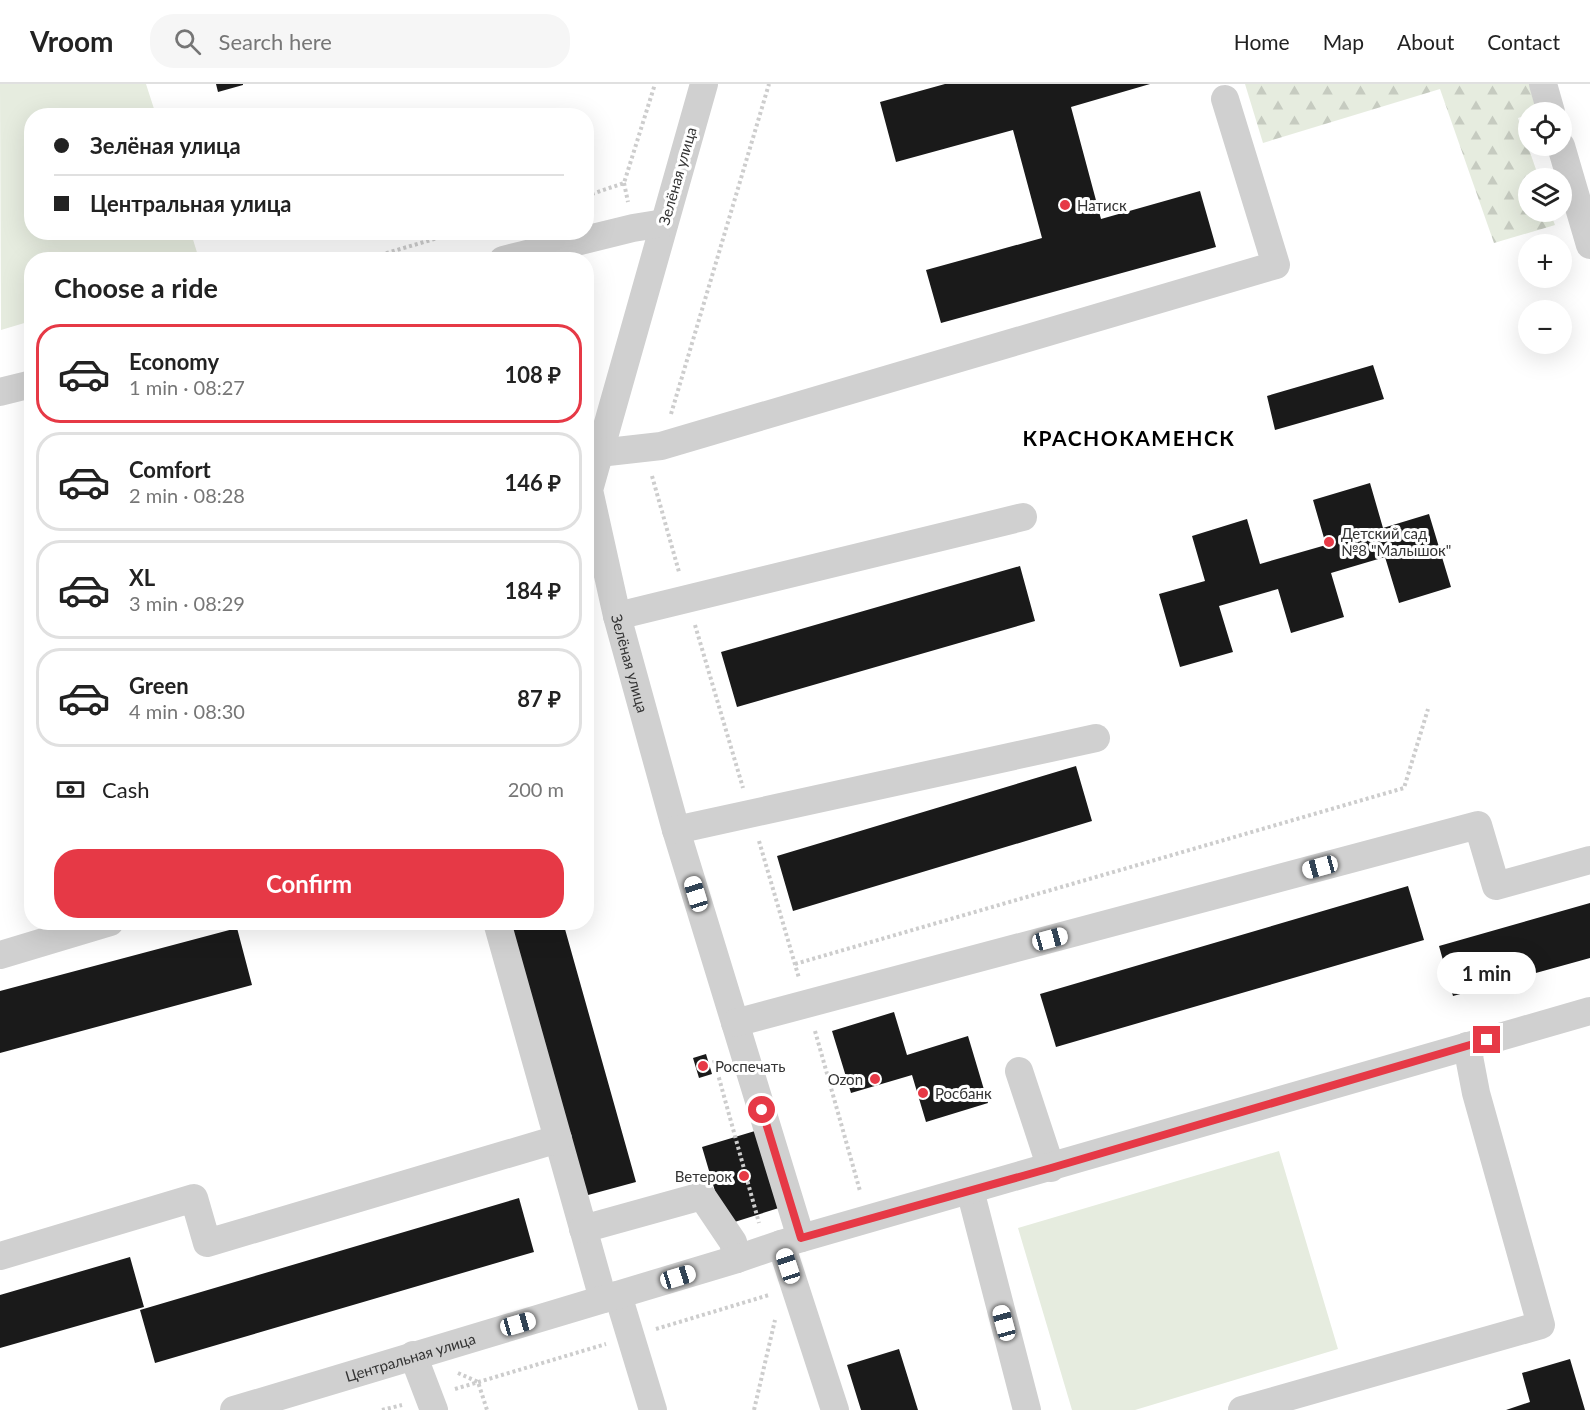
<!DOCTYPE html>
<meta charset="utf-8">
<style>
:root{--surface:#fff;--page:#f6f6f6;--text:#222;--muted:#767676;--line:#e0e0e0;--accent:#e63946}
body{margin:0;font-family:Lato,sans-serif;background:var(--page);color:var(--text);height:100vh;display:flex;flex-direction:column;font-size:22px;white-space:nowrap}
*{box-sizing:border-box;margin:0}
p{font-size:20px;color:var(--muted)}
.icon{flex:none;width:33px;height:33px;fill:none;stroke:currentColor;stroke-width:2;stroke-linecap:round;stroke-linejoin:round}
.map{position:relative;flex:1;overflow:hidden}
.details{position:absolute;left:24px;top:168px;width:570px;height:678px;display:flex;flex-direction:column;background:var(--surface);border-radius:24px;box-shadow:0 6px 24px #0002}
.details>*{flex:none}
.hud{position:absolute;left:24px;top:24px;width:570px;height:132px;border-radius:24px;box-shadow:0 6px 24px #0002;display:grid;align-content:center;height:132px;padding:0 30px;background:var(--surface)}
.controls{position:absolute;left:1518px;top:18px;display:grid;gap:12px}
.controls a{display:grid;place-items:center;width:54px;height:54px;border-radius:50%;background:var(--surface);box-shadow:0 6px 24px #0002;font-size:30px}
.end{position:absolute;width:27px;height:27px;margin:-14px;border:8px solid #e63946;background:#fff;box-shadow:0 0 0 3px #fff}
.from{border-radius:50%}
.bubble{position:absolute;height:42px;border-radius:21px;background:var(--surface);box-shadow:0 6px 24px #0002;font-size:20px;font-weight:700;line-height:42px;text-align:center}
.car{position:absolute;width:18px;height:36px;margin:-18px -9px;border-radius:8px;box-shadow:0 0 4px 2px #0007;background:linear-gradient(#fff 24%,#345 0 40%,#fff 0 76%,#345 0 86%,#fff 0)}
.hud b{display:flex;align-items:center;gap:21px;height:57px;font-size:22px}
.hud b+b{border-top:2px solid var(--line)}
.hud i{width:15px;height:15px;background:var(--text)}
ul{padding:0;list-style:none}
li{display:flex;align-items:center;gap:18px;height:99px;margin:0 12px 9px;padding:0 18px;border:3px solid var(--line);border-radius:24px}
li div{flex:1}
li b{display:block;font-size:22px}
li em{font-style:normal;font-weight:700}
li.current{border-color:var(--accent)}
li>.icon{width:54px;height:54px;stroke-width:1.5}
h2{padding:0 30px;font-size:27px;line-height:72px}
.pay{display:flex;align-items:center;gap:15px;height:66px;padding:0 30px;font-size:22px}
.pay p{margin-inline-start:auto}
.cta{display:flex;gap:12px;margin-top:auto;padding:12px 30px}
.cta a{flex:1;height:69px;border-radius:24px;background:var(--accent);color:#fff;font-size:24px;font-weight:700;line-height:69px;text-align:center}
header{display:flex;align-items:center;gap:36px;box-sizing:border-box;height:84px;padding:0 30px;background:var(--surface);border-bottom:2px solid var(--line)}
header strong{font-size:28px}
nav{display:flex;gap:33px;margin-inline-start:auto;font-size:21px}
.search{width:420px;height:54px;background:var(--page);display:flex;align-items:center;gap:15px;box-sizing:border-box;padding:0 21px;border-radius:24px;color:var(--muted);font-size:22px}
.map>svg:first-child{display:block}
.forest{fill:url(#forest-firs)}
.garden{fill:#e6ecdf}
.building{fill:#1a1a1a}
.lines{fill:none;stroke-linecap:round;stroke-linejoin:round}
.path{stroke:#cdcdcd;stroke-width:4;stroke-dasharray:3 3;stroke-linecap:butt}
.minor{stroke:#d0d0d0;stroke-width:28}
.route{stroke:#e63946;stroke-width:8}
.poi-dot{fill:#e63946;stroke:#fff;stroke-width:2}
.labels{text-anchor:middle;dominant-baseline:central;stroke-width:6;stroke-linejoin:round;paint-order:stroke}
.street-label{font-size:15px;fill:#333;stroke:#fff}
.poi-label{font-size:15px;fill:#333;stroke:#fff;text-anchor:start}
.district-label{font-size:21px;font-weight:bold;letter-spacing:1.5px;fill:#000;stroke:#fff}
</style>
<header>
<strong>Vroom</strong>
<div class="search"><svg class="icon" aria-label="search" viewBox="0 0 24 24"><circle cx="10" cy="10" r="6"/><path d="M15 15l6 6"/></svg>Search here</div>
<nav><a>Home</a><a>Map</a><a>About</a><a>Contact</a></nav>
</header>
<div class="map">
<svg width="1590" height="1326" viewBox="0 0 1590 1326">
<defs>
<pattern id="forest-firs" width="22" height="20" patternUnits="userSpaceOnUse" patternTransform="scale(1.5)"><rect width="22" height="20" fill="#e6ecdf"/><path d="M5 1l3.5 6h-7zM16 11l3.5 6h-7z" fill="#c6cbc0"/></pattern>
</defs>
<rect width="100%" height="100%" fill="#fff"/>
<path class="forest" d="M1245,0h288l9,27 -14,1v3l-10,3 21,60h-11v34h22l5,13 -61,18 -54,-154 -177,54z"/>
<path class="garden" d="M0,0h146l10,31 -124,1v116l159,1 8,26 -167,1 -1,61 -30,9z
M1279,1067l59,198 -203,61h-63l-54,-182z"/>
<path class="building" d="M216,0h27v1l-25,7z
M945,0h205l-79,23 30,112 99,-28 16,56 -275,76 -15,-53 116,-32 -29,-108 -117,32 -16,-60z
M1373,281l11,34 -109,31 -8,-34z
M1370,399l13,45 46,-14 22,73 -52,16 -14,-46 -54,16 13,44 -53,16 -13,-44 -59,17 14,46 -53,15 -21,-73 46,-13 -13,-45 55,-17 13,45 66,-19 -13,-45z
M1020,482l15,55 -298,86 -16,-55z
M1076,682l16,55 -299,90 -16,-55z
M1408,802l16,54 -368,107 -16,-53z
M1590,819v55l-137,38 -14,-50z
M499,838h64l73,260 -59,16z
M237,844l15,57 -252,68v-62z
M894,928l13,43 61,-19 20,67 -62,19 -14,-47 -61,18 -19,-62z
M706,970l6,20 -13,4 -6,-20z
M765,1044l20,78 -60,19 -23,-78z
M519,1114l15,54 -379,111 -15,-53z
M130,1173l14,50 -144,41v-53z
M899,1265l19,61h-57l-14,-45z
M1570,1275l15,51h-79l24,-8 -8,-29z"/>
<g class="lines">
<path class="path" d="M624,99l4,19
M586,112l38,-13 31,-99
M363,176l95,-28
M671,330l98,-330
M652,392l27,96
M695,541l48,163
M759,757l40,137
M795,880l609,-176 24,-79
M815,947l45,160
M714,976l45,163
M656,1245l113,-34
M458,1289l20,9 9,28
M455,1305l151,-45
M382,1326l20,-5
M754,1326l21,-90"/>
<g class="minor">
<path id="s1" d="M704,0l-115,406 28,126 59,214 125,408"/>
<path d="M1543,0l8,28"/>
<path d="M1561,62l29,99"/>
<path d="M503,176l130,-32 31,-5"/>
<path d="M0,308l32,-8"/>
<path d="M599,369l62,-7 615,-181 -51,-166"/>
<path d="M617,532l406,-99"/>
<path d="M676,746l420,-92"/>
<path d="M497,838l106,377"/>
<path d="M0,871l110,-33"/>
<path d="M735,939l743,-198 18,61 94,-26"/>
<path d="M1019,987l32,97"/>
<path d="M970,1106l57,220"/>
<path d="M583,1145l119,-33 31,46 4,17"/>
<path d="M781,1160l54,166"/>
<path d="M0,1172l194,-58 13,45 351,-104"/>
<path d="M618,1211l35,115"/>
<path d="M413,1271l21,55"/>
<path id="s2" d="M234,1326l503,-151 44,-15 809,-233"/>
<path d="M1242,1326l299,-85 -65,-232 -9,-47"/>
</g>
</g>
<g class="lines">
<path class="route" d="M762,1026l39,128 250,-70 436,-128"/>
</g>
<g class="poi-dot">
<circle cx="1065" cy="121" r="6"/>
<circle cx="1329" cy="458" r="6"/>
<circle cx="703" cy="982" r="6"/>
<circle cx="875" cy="995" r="6"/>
<circle cx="923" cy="1009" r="6"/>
<circle cx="744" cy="1092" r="6"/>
</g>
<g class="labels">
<g class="street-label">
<text transform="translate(677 92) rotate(-74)">Зелёная улица</text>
<text stroke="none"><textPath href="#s1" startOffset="600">Зелёная улица</textPath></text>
<text stroke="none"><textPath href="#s2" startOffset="184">Центральная улица</textPath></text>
</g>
<g class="poi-label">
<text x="1077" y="121">Натиск</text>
<text x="1341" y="449">Детский сад<tspan x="1341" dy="17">№8 "Малышок"</tspan></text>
<text x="715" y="982">Роспечать</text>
<text x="863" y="995" text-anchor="end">Ozon</text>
<text x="935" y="1009">Росбанк</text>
<text x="732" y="1092" text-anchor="end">Ветерок</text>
</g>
<g class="district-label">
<text x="1129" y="353">КРАСНОКАМЕНСК</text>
</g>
</g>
</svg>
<div class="controls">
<a><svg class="icon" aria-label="locate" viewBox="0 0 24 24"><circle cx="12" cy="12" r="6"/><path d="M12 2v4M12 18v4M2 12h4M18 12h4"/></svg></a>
<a><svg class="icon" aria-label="layers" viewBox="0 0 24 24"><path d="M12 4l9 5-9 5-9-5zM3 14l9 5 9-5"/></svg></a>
<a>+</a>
<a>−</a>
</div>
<i class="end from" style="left:762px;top:1026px"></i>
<i class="end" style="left:1487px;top:956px"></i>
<div class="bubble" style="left:1437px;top:868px;width:99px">1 min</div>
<i class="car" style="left:1320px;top:783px;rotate:255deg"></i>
<i class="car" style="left:696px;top:810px;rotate:343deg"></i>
<i class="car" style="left:1050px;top:855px;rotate:75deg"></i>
<i class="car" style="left:788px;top:1182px;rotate:342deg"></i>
<i class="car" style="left:678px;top:1193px;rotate:73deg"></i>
<i class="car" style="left:1004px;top:1239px;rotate:345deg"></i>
<i class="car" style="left:518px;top:1240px;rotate:74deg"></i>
<div class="hud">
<b><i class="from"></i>Зелёная улица</b>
<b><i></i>Центральная улица</b>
</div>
<section class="details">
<h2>Choose a ride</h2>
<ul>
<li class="current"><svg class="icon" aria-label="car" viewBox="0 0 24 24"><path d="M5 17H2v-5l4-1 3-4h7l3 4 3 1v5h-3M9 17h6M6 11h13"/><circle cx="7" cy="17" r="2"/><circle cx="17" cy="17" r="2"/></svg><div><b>Economy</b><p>1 min · 08:27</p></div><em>108 ₽</em></li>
<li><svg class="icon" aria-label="car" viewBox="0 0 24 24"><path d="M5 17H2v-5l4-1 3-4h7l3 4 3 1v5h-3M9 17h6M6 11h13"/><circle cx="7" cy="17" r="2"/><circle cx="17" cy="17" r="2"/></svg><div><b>Comfort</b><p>2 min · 08:28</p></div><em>146 ₽</em></li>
<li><svg class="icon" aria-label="car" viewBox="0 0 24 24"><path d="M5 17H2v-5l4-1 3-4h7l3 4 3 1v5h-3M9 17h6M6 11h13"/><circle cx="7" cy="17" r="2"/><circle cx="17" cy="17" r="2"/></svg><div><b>XL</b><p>3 min · 08:29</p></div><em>184 ₽</em></li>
<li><svg class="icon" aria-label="car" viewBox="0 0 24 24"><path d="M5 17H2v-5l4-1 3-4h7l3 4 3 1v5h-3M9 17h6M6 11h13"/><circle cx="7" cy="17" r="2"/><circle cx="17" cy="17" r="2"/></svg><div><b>Green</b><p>4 min · 08:30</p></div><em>87 ₽</em></li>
</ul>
<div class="pay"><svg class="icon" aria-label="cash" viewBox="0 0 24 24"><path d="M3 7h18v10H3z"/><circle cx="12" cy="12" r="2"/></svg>Cash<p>200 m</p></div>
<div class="cta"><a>Confirm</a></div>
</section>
</div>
